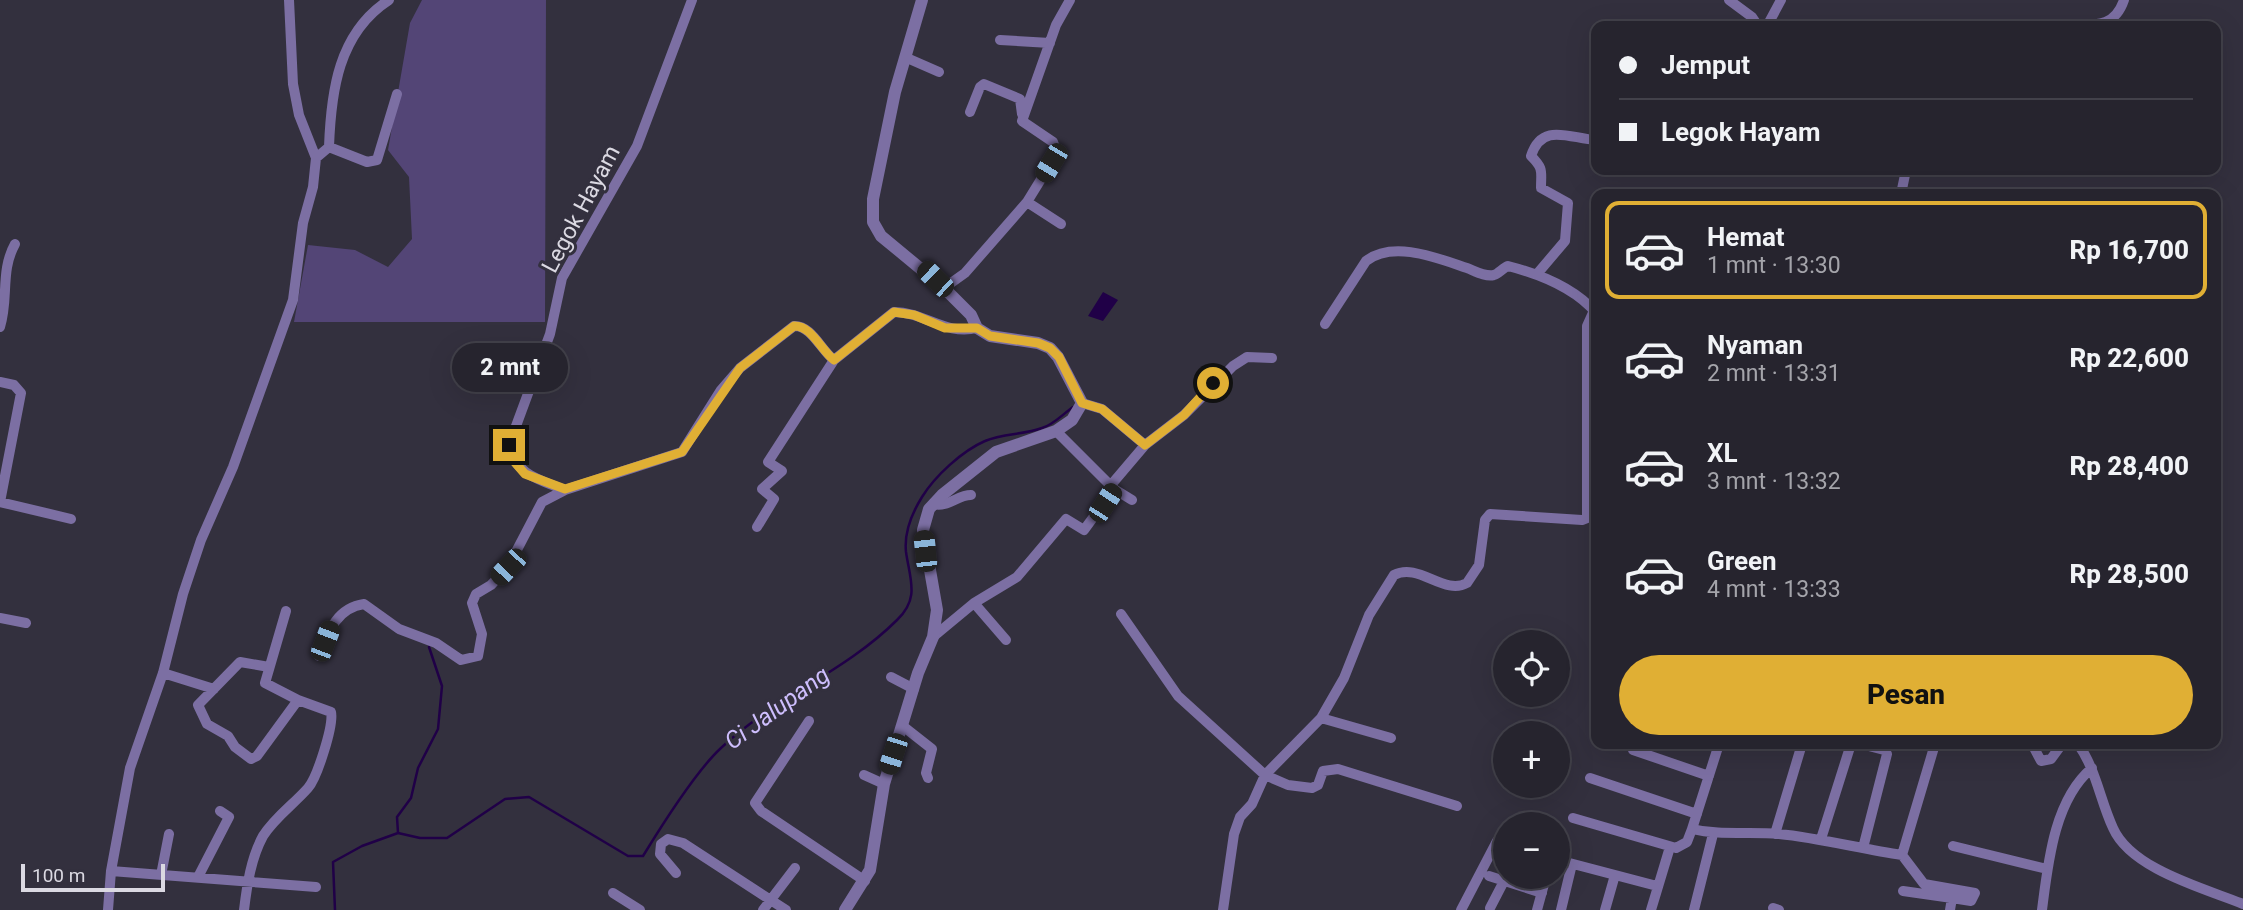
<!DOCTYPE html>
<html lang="id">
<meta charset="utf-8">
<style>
:root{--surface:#26242e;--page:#2e2c36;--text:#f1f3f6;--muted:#a4a4aa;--line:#42414a;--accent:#e0af34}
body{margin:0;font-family:Roboto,sans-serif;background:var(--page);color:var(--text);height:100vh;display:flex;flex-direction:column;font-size:26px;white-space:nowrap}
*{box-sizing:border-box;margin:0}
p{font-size:23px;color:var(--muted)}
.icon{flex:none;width:38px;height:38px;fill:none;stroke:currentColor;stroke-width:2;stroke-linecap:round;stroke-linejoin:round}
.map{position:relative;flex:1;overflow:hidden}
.drawer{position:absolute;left:1591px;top:189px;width:630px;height:560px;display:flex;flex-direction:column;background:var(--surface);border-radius:14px;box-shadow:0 7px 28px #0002,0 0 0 2px var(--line)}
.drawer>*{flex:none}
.top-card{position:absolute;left:1591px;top:21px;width:630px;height:154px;border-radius:14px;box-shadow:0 7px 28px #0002,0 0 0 2px var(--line);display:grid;align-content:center;height:154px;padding:0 28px;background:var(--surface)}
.fabs{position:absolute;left:1493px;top:630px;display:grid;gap:14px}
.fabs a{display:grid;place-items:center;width:77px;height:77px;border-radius:50%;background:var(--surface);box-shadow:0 7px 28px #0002,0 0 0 2px var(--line);font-size:35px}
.scale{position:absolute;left:21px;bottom:18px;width:144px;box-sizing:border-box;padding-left:7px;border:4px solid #dbd9e2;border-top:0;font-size:19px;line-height:24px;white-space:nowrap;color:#dbd9e2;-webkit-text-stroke:5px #33303e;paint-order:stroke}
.end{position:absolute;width:32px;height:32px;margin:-16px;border:9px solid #e0af34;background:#111;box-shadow:0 0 0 4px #111}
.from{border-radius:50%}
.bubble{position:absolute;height:49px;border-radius:24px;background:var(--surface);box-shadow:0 7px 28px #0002,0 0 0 2px var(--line);font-size:23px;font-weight:800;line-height:49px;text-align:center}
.car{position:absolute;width:21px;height:42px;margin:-21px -10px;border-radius:9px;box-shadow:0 0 5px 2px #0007;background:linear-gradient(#222 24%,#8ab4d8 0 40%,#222 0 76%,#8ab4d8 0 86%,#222 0)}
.top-card b{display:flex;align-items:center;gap:24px;height:66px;font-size:26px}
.top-card b+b{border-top:2px solid var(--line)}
.top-card i{width:18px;height:18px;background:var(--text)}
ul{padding:12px 0 0;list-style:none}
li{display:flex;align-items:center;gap:21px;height:98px;margin:0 14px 10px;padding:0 14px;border:4px solid transparent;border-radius:14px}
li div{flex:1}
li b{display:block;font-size:26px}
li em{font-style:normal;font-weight:800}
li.on{border-color:var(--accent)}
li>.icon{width:63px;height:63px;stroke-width:1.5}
.cta{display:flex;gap:14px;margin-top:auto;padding:14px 28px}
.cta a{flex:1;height:80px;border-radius:42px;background:var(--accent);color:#111;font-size:28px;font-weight:800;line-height:80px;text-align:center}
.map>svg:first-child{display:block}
.green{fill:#534576}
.water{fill:#200047}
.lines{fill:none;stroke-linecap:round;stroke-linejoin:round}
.stream{stroke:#200047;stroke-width:2.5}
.minor{stroke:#7c6fa3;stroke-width:10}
.tertiary{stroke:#7c6fa3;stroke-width:12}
.route{stroke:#e0af34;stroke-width:9}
.labels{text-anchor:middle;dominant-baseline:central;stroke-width:6;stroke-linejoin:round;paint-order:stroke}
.street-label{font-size:23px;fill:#dbd9e2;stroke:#33303e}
.water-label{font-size:24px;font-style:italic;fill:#cebefd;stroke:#33303e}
</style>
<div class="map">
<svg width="2243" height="910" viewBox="0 0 2243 910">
<rect width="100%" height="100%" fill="#33303e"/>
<path class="green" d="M422,0h124l-1,322h-251l14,-77 47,5 33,17 24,-28 -3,-62 -21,-27 22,-127z"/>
<path class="water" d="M1103,292l15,8 -15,21 -15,-5z"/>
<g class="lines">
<path class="stream" d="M398,833l-1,-16 14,-19 7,-30 20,-39 4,-43 -13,-39
M335,910l-2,-48 29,-16 36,-13 22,5h27l58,-39 24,-2 99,59h15c19,-31 52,-84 78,-108 53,-50 124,-76 176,-128 23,-22 13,-40 9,-68 -2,-19 6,-39 16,-55 13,-21 40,-46 63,-56 17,-8 39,-6 57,-13 11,-3 21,-14 31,-21"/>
<path class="minor" d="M1729,0l23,17 6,9
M1767,26l14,-26
M2070,26c26,-1 45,1 54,-26
M1000,40l50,3
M907,58l32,14
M970,112l10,-25 4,-3 36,15 2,15
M329,147l38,15 10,-2 20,-66
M316,158l13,-11c2,-55 9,-114 60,-147
M1901,194l5,-24
M1061,224l-34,-22 24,-39 5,-13 -3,-8 -31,-21 34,-96 14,-25
M1537,274l28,-33 3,-38 -27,-15c0,-17 3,-19 -10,-32 11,-35 40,-17 65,-16
M944,288l21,-15 62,-71
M1325,324l41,-63c27,-21 71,-3 101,7 8,3 18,9 27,7 4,-1 9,-7 14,-9 31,8 66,21 88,47
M0,327c9,-29 0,-56 15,-83
M0,382l14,3 7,8 -21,109 71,17
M1082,403l20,6 43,36
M1056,431l58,58 18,11
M1111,485l34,-40 39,-30 49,-49 14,-9 25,1
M565,490c-25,-10 -50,-15 -56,-45l41,-111 12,-56 75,-132 55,-146
M933,504c15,4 24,-9 38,-9
M757,527l17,-28 -12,-10 20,-18 -14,-9 66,-102
M974,603l32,37
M1121,614l57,82 87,79 23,10 24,3 6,-3 5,-14 15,-2 119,37
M0,618l26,5
M933,637l41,-34 43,-26 49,-58 18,11 30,-41
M319,656c9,-23 17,-48 45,-52l35,25 37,14 25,17 17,-4 4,-22 -10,-31 4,-9 15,-9 17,-18 34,-65 23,-12 117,-38 39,-62 19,-22 54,-42c17,-1 27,24 40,34l60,-48c30,0 52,24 83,16
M269,667l-29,-5 -42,43 9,19 21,12 7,11 16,12 6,-3 41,-56 -33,-17 21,-72
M163,673l51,16
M891,677l23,12
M1321,718l70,20
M809,721l-54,82 6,8 104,70
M904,727l28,22 -6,24 2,5
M1719,744l-27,85c29,7 57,2 87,5 41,4 82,15 123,21l33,-111
M1861,744l23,6 3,4 -24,94
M2032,744l9,17 10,-2 11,-15
M2078,744c18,25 22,56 35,84 18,41 90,60 130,76
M1633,750l76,26
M864,775l20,9
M1590,778l107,36
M1573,818l103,30 11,-6 5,-13
M1775,834l27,-90
M1821,839l30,-95
M1953,846l94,23
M1902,855l22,29 51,9 -4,8 -19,-3 -2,12
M1558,860l99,26
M111,871l205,16
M676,873l-16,-19 1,-10 7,-5 15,4 103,67
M161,875l8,-41
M1489,876l53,17
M198,877l31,-60 -9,-6
M1903,891l49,7
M613,893l27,17
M1490,908l13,-25
M1773,908l6,2
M108,910l3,-39 19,-103 33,-95 20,-79 18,-54 32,-73 60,-167 10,-77 10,-36 3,-29 -17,-43 -6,-31 -4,-84
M244,910c3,-25 7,-52 19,-74 12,-19 30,-31 45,-48 9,-10 26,-63 23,-76l-33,-12
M763,910l32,-42
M1223,910l11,-76 6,-17 12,-13 13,-29 56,-57 23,-40 25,-63 25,-40c25,-13 50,21 73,8l12,-18 6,-45 5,-6 92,6 5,-2v-192l9,-20
M1461,910l36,-69
M1537,910l9,-33
M1561,910l11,-46
M1605,910l10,-35
M1651,910l19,-63
M1694,910l19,-76
M2042,910c6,-47 12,-110 50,-142"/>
<path class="tertiary" d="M845,910l25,-40 14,-86 34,-111 15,-36 4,-27 -14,-80 6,-21 13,-14 54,-43 60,-21 16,-11 10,-17 -24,-46 -8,-9 -12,-5 -48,-7 -13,-8 -6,-13 -27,-27 -63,-52 -8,-14v-23l22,-107 27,-92"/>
</g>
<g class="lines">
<path class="route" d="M509,445l3,14 13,15 40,15 117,-37 58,-84 54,-42c17,-1 27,24 40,34l60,-48 20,3 31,13h32l13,8 48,7 12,5 9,9 23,46 20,6 43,36 39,-30 29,-32"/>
</g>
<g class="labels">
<g class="street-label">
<text transform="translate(581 209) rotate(-62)">Legok Hayam</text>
</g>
<g class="water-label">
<text transform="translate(777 708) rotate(-36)">Ci Jalupang</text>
</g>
</g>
</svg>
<div class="fabs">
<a><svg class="icon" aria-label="locate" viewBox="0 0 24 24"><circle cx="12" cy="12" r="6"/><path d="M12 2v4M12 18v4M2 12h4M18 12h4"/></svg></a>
<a>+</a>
<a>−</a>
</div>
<div class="scale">100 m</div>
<i class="end from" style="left:1213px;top:383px"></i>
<i class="end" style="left:509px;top:445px"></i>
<div class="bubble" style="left:452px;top:343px;width:116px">2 mnt</div>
<i class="car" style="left:1051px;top:163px;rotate:211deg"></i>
<i class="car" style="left:935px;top:279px;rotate:314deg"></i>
<i class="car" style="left:1105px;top:503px;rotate:33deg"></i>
<i class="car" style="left:925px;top:551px;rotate:354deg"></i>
<i class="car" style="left:508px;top:567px;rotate:223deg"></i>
<i class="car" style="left:325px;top:641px;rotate:21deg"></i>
<i class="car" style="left:893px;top:754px;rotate:198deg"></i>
<div class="top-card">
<b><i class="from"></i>Jemput</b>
<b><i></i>Legok Hayam</b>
</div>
<section class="drawer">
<ul>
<li class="on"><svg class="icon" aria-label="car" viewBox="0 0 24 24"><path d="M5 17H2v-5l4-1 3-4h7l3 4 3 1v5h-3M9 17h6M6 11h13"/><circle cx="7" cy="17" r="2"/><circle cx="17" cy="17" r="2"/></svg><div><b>Hemat</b><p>1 mnt · 13:30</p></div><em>Rp 16,700</em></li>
<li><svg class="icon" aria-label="car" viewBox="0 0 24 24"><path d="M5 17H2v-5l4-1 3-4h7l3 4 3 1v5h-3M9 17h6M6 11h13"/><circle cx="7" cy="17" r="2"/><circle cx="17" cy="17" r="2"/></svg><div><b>Nyaman</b><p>2 mnt · 13:31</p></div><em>Rp 22,600</em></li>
<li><svg class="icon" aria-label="car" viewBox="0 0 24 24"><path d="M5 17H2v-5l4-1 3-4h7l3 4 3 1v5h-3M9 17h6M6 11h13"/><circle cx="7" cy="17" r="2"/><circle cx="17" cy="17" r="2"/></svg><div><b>XL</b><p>3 mnt · 13:32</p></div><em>Rp 28,400</em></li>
<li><svg class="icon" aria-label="car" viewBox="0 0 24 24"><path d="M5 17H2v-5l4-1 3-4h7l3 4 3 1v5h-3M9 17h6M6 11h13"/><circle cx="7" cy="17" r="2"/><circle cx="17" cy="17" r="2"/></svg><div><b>Green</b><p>4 mnt · 13:33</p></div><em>Rp 28,500</em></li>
</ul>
<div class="cta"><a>Pesan</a></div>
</section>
</div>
